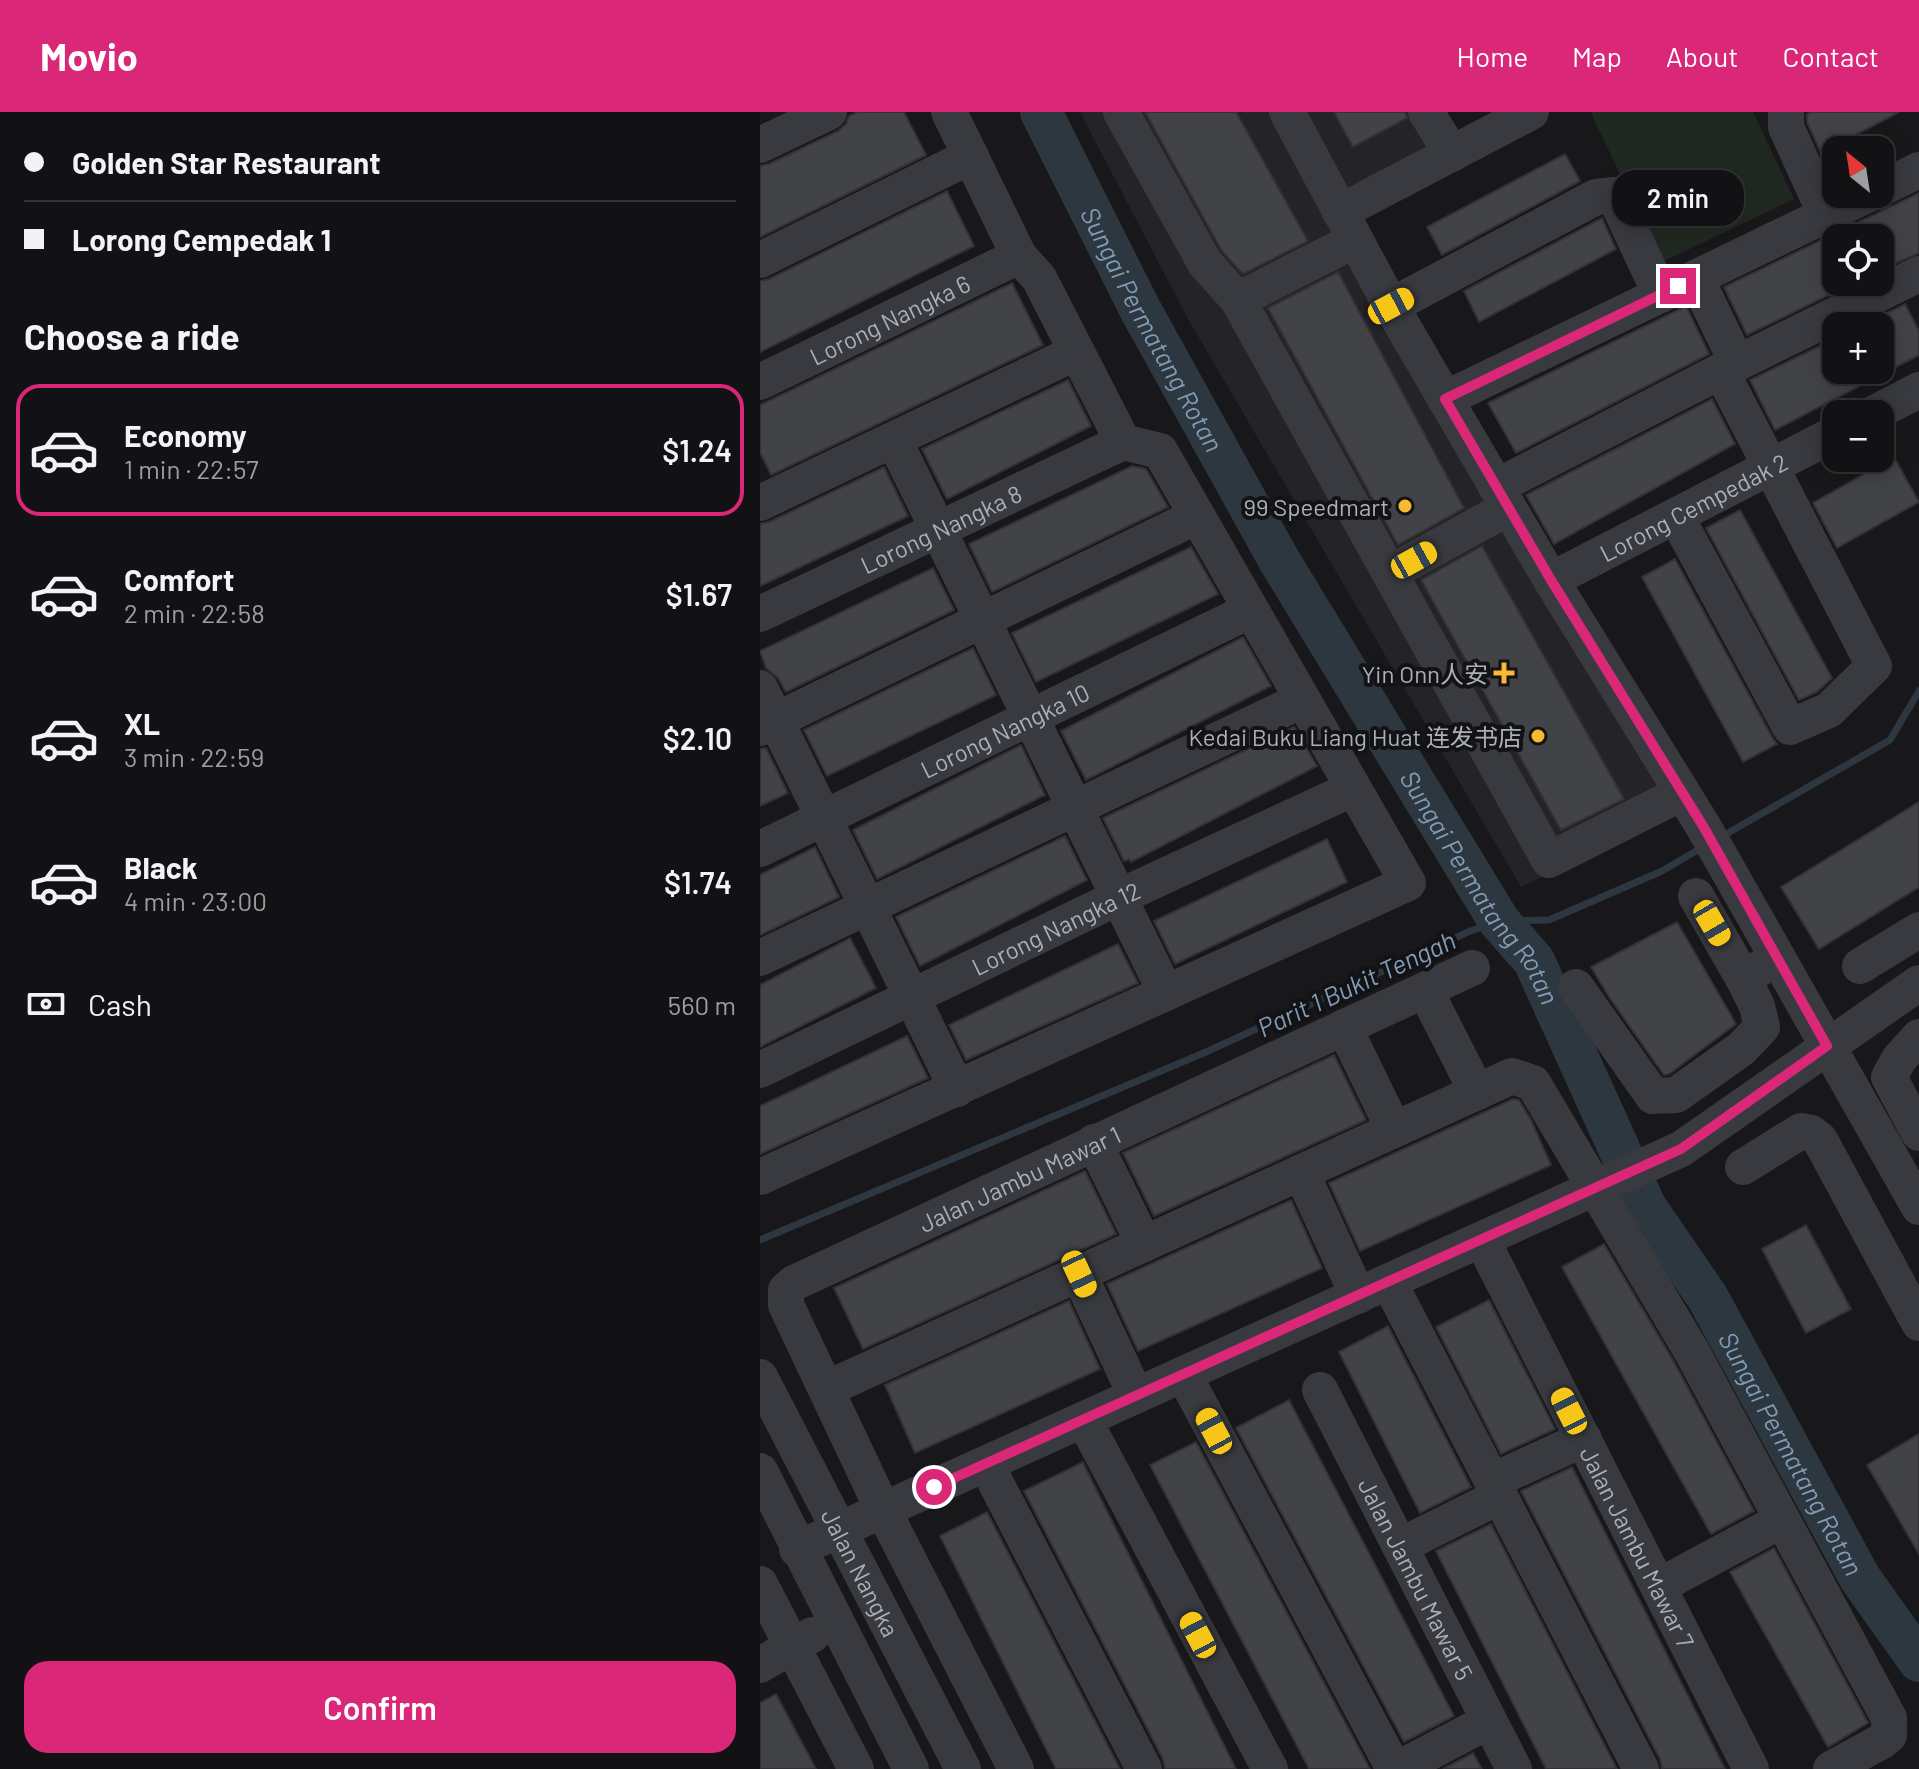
<!DOCTYPE html>
<meta charset="utf-8">
<style>
:root{--surface:#121214;--page:#1b1b1d;--text:#f1f3f6;--muted:#9c9ea0;--line:#313234;--accent:#db2777}
body{margin:0;font-family:Barlow,"Noto Sans SC",sans-serif;background:var(--page);color:var(--text);height:100vh;display:flex;flex-direction:column;font-size:30px;white-space:nowrap}
*{box-sizing:border-box;margin:0}
p{font-size:26px;color:var(--muted)}
.icon{flex:none;width:44px;height:44px;fill:none;stroke:currentColor;stroke-width:2;stroke-linecap:round;stroke-linejoin:round}
.map{position:relative;flex:1;overflow:hidden}
.sheet{display:flex;flex-direction:column;background:var(--surface);width:760px}
.sheet>*{flex:none}
.guide{display:grid;align-content:center;height:176px;padding:0 24px;background:var(--surface)}
.needle{width:52px;rotate:330deg}
.buttons{position:absolute;left:1062px;top:24px;display:grid;gap:16px}
.buttons a{display:grid;place-items:center;width:72px;height:72px;border-radius:16px;background:var(--surface);box-shadow:0 4px 20px #0003,0 0 0 2px var(--line);font-size:40px}
.end{position:absolute;width:36px;height:36px;margin:-18px;border:10px solid #db2777;background:#fff;box-shadow:0 0 0 4px #fff}
.from{border-radius:50%}
.bubble{position:absolute;height:56px;border-radius:24px;background:var(--surface);box-shadow:0 4px 20px #0003,0 0 0 2px var(--line);font-size:26px;font-weight:600;line-height:56px;text-align:center}
.car{position:absolute;width:24px;height:48px;margin:-24px -12px;border-radius:10px;box-shadow:0 0 6px 2px #0007;background:linear-gradient(#f5c518 24%,#345 0 40%,#f5c518 0 76%,#345 0 86%,#f5c518 0)}
.guide b{display:flex;align-items:center;gap:28px;height:76px;font-size:30px}
.guide b+b{border-top:2px solid var(--line)}
.guide i{width:20px;height:20px;background:var(--text)}
ul{padding:0;list-style:none}
li{display:flex;align-items:center;gap:24px;height:132px;margin:0 16px 12px;padding:0 8px;border:4px solid transparent;border-radius:24px}
li div{flex:1}
li b{display:block;font-size:30px}
li em{font-style:normal;font-weight:600}
li.active{border-color:var(--accent)}
li>.icon{width:72px;height:72px;stroke-width:1.5}
h2{padding:0 24px;font-size:36px;line-height:96px}
.pay{display:flex;align-items:center;gap:20px;height:88px;padding:0 24px;font-size:30px}
.pay p{margin-inline-start:auto}
.primary-button{display:flex;gap:16px;margin-top:auto;padding:16px 24px}
.primary-button a{flex:1;height:92px;border-radius:24px;background:var(--accent);color:#fff;font-size:32px;font-weight:600;line-height:92px;text-align:center}
header{display:flex;align-items:center;gap:48px;box-sizing:border-box;height:112px;padding:0 40px;background:var(--accent);color:#fff}
header strong{font-size:38px}
nav{display:flex;gap:44px;margin-inline-start:auto;font-size:28px}
main{display:flex;flex:1;min-height:0}
.map>svg:first-child{display:block}
.built{fill:#242427}
.green{fill:#202921}
.lines{fill:none;stroke-linecap:round;stroke-linejoin:round}
.stream{stroke:#2d373f;stroke-width:7}
.river{stroke:#2d373f;stroke-width:42}
.building{fill:#424347;stroke:#323236;stroke-width:2}
.minor{stroke:#393a3f;stroke-width:36}
.route{stroke:#db2777;stroke-width:10}
.poi-dot{fill:#f9ba31;stroke:#131315;stroke-width:3}
.labels{text-anchor:middle;dominant-baseline:central;stroke-width:8;stroke-linejoin:round;paint-order:stroke}
.street-label{font-size:24px;fill:#aaafbb;stroke:#131315}
.poi-label{font-size:24px;fill:#aaafbb;stroke:#131315;text-anchor:end}
.water-label{font-size:26px;font-style:italic;fill:#809cb7;stroke:#131315}
</style>
<header>
<strong>Movio</strong>
<nav><a>Home</a><a>Map</a><a>About</a><a>Contact</a></nav>
</header>
<main>
<section class="sheet">
<div class="guide">
<b><i class="from"></i>Golden Star Restaurant</b>
<b><i></i>Lorong Cempedak 1</b>
</div>
<h2>Choose a ride</h2>
<ul>
<li class="active"><svg class="icon" aria-label="car" viewBox="0 0 24 24"><path d="M5 17H2v-5l4-1 3-4h7l3 4 3 1v5h-3M9 17h6M6 11h13"/><circle cx="7" cy="17" r="2"/><circle cx="17" cy="17" r="2"/></svg><div><b>Economy</b><p>1 min · 22:57</p></div><em>$1.24</em></li>
<li><svg class="icon" aria-label="car" viewBox="0 0 24 24"><path d="M5 17H2v-5l4-1 3-4h7l3 4 3 1v5h-3M9 17h6M6 11h13"/><circle cx="7" cy="17" r="2"/><circle cx="17" cy="17" r="2"/></svg><div><b>Comfort</b><p>2 min · 22:58</p></div><em>$1.67</em></li>
<li><svg class="icon" aria-label="car" viewBox="0 0 24 24"><path d="M5 17H2v-5l4-1 3-4h7l3 4 3 1v5h-3M9 17h6M6 11h13"/><circle cx="7" cy="17" r="2"/><circle cx="17" cy="17" r="2"/></svg><div><b>XL</b><p>3 min · 22:59</p></div><em>$2.10</em></li>
<li><svg class="icon" aria-label="car" viewBox="0 0 24 24"><path d="M5 17H2v-5l4-1 3-4h7l3 4 3 1v5h-3M9 17h6M6 11h13"/><circle cx="7" cy="17" r="2"/><circle cx="17" cy="17" r="2"/></svg><div><b>Black</b><p>4 min · 23:00</p></div><em>$1.74</em></li>
</ul>
<div class="pay"><svg class="icon" aria-label="cash" viewBox="0 0 24 24"><path d="M3 7h18v10H3z"/><circle cx="12" cy="12" r="2"/></svg>Cash<p>560 m</p></div>
<div class="primary-button"><a>Confirm</a></div>
</section>
<div class="map">
<svg width="1159" height="1657" viewBox="0 0 1159 1657">
<rect width="100%" height="100%" fill="#18181a"/>
<path class="built" d="M320,0h340l17,32 -120,58 361,611 -157,74 -333,-568z"/>
<path class="green" d="M834,0h159l41,87 -132,63 -71,-149z"/>
<g class="lines">
<path class="stream" d="M961,725l169,-97 29,-49
M0,1128l446,-188 262,-120 31,-11 50,-1 113,-49 41,-24"/>
<path class="river" id="s1" d="M281,0l99,197 139,251 220,361 35,40 111,245 63,92 152,280 59,83"/>
</g>
<path class="building" d="M98,0h46l22,43 -166,82v-71l9,-2 69,-33 8,-7 3,-8z
M385,0h91l72,129 -65,33 -21,-23z
M574,0h71l2,6 -54,29z
M1052,0h87l-78,41 -14,-31v-8z
M805,42l15,27 -138,74 -15,-28z
M187,79l27,55 -214,106v-71l9,-2z
M1159,81v60l-39,17v-32h-44v44h19l-108,53 -23,-48z
M842,106l14,31 -137,73 -15,-31z
M578,160l126,236 -66,37 -130,-237z
M252,171l31,62 -272,130 -11,-23v-47z
M1145,192l14,27v24l-144,75 -25,-50 86,-42v32h44v-44h-19z
M926,194l23,48 -193,99 -28,-50z
M308,268l23,46 -144,73 -25,-50z
M952,287l23,45 -181,100 -28,-49z
M1134,345l25,45 -82,46 -24,-45z
M372,354l14,3 22,38 -176,85 -23,-48z
M124,355l24,49 -148,70v-62l9,-2z
M980,398l92,168 -15,14 -18,8 -93,-172z
M722,434l142,253 -63,31 -140,-250z
M431,435l27,47 -182,88 -24,-49z
M915,447l97,178 5,7 -34,18 -101,-185z
M173,456l21,42 -168,82 -8,-14 -12,-10 -6,-17z
M483,525l28,49 -185,94 -25,-49z
M213,536l23,47 -169,81 -23,-46z
M534,615l23,39 -186,96 -2,-3 -5,2 -21,-43z
M261,633l24,50 -168,84 -24,-49z
M6,636l22,45 -28,13v-57z
M1159,690v85l-100,62 -38,-62z
M305,724l22,44 -167,86 -24,-49z
M567,727l20,43 -172,82 -21,-43z
M55,735l24,50 -79,38v-60z
M917,810l59,102 -67,50 -5,1 -53,-75 -20,-33z
M90,826l26,50 -116,59v-62z
M358,832l20,39 -172,77 -17,-35z
M147,924l21,42 -168,76v-48z
M574,943l32,65 -212,96 -31,-63z
M753,987l6,1 12,20 20,45 -191,86 -31,-68z
M325,1059l31,63 -253,115 -29,-61z
M531,1088l31,68 -184,83 -31,-67z
M1046,1113l45,84 -45,24 -44,-84z
M844,1132l70,118 80,149 -43,23 -149,-267z
M729,1188l66,129 -54,25 -65,-127z
M309,1189l31,68 -185,84 -30,-68z
M628,1214l83,161 -51,26 -81,-161z
M529,1288l165,316 -50,26 -168,-314z
M1159,1322v120l-52,-89z
M436,1330l174,327h-61l-159,-304z
M323,1350l3,7 150,300h-71l-2,-10 -139,-268z
M812,1355l153,302h-63l-2,-10 -139,-268z
M227,1400l133,257h-64l-116,-233z
M731,1412l126,245h-71l-110,-218z
M1014,1436l94,175 -40,24 -98,-175z
M16,1582l40,75h-56v-66z
M713,1641l9,16h-39z"/>
<g class="lines">
<g class="minor">
<path d="M189,0l70,144 20,22 84,164"/>
<path d="M361,0l84,151 33,37 311,560 133,-67"/>
<path d="M527,0l104,194 160,274 152,246 216,381"/>
<path d="M666,0l26,42"/>
<path d="M1026,0v15l40,88"/>
<path d="M0,33l69,-33"/>
<path d="M1120,77l39,-19"/>
<path d="M580,100l191,-100"/>
<path d="M0,148l211,-104"/>
<path d="M936,166l41,85"/>
<path d="M478,188l117,-60"/>
<path d="M631,194l205,-109 18,-2 47,100"/>
<path id="s2" d="M0,270l259,-126"/>
<path d="M685,287l424,-205"/>
<path d="M1113,302l46,-24"/>
<path d="M134,328l272,553"/>
<path d="M736,375l225,-116 198,-97"/>
<path d="M0,391l317,-151"/>
<path d="M916,404l114,211 39,-17 45,-44 -153,-295"/>
<path d="M630,461l118,-65"/>
<path id="s3" d="M791,468l285,-147"/>
<path id="s4" d="M0,502l363,-172"/>
<path d="M0,576l197,401"/>
<path d="M0,616l437,-212"/>
<path id="s5" d="M0,737l491,-239"/>
<path d="M936,784l47,82"/>
<path d="M0,846l542,-258"/>
<path d="M1100,854l59,-36"/>
<path d="M816,875l77,109 23,-1 65,-46 21,-22 -5,-21 -14,-28 35,-20"/>
<path d="M665,878l52,102"/>
<path d="M584,915l50,103"/>
<path d="M1159,925l-20,22 -10,18 30,56"/>
<path id="s6" d="M0,958l359,-173 233,-108"/>
<path d="M334,1030l50,102"/>
<path d="M983,1055l58,-36 10,2 9,7 99,183"/>
<path d="M541,1060l57,124"/>
<path d="M0,1065l648,-294 -248,-432 -37,-9"/>
<path id="s7" d="M722,1128l269,529"/>
<path d="M319,1162l57,122"/>
<path d="M629,1170l252,487"/>
<path d="M424,1263l210,394"/>
<path id="s8" d="M0,1265l203,392"/>
<path d="M66,1277l686,-313 21,7 159,269 197,366v17l-7,6 -51,28"/>
<path id="s9" d="M560,1278l194,379"/>
<path d="M324,1308l186,349"/>
<path d="M226,1352l158,305"/>
<path d="M0,1359l151,298"/>
<path d="M732,1369l92,-42"/>
<path d="M640,1434l100,-50"/>
<path d="M37,1437l884,-400 238,-166"/>
<path d="M0,1472l96,185"/>
<path d="M899,1474l123,-66"/>
<path d="M0,1553l52,-30"/>
<path id="s10" d="M256,1657l-133,-259 -97,-205v-15l8,-7 678,-315"/>
<path d="M638,1657l91,-48"/>
</g>
</g>
<g class="lines">
<path class="route" d="M174,1375l747,-338 146,-103 -124,-220 -152,-246 -106,-181 233,-113"/>
</g>
<g class="poi-dot">
<circle cx="645" cy="394" r="8"/>
<path d="M740 549h8v8h8v8h-8v8h-8v-8h-8v-8h8z"/>
<circle cx="778" cy="624" r="8"/>
</g>
<g class="labels">
<g class="street-label">
<text stroke="none"><textPath href="#s2" startOffset="144">Lorong Nangka 6</textPath></text>
<text stroke="none"><textPath href="#s3" startOffset="160">Lorong Cempedak 2</textPath></text>
<text stroke="none"><textPath href="#s4" startOffset="200">Lorong Nangka 8</textPath></text>
<text stroke="none"><textPath href="#s5" startOffset="272">Lorong Nangka 10</textPath></text>
<text stroke="none"><textPath href="#s6" startOffset="328">Lorong Nangka 12</textPath></text>
<text stroke="none"><textPath href="#s10" startOffset="792">Jalan Jambu Mawar 1</textPath></text>
<text stroke="none"><textPath href="#s7" startOffset="344">Jalan Jambu Mawar 7</textPath></text>
<text stroke="none"><textPath href="#s8" startOffset="220">Jalan Nangka</textPath></text>
<text stroke="none"><textPath href="#s9" startOffset="212">Jalan Jambu Mawar 5</textPath></text>
</g>
<g class="poi-label">
<text x="629" y="394">99 Speedmart</text>
<text x="728" y="561">Yin Onn人安</text>
<text x="762" y="624">Kedai Buku Liang Huat 连发书店</text>
</g>
<g class="water-label">
<text stroke="none"><textPath href="#s1" startOffset="244">Sungai Permatang Rotan</textPath></text>
<text stroke="none"><textPath href="#s1" startOffset="892">Sungai Permatang Rotan</textPath></text>
<text transform="translate(596 871) rotate(-25)">Parit 1 Bukit Tengah</text>
<text stroke="none"><textPath href="#s1" startOffset="1540">Sungai Permatang Rotan</textPath></text>
</g>
</g>
</svg>
<div class="buttons">
<a><svg class="needle" viewBox="-14 -14 28 28"><path d="M0-13l5 13h-10z" fill="#e53935"/><path d="M0 13l5-13h-10z" fill="#9c9ea0"/></svg></a>
<a><svg class="icon" aria-label="locate" viewBox="0 0 24 24"><circle cx="12" cy="12" r="6"/><path d="M12 2v4M12 18v4M2 12h4M18 12h4"/></svg></a>
<a>+</a>
<a>−</a>
</div>
<i class="end from" style="left:174px;top:1375px"></i>
<i class="end" style="left:918px;top:174px"></i>
<div class="bubble" style="left:852px;top:58px;width:132px">2 min</div>
<i class="car" style="left:631px;top:194px;rotate:62deg"></i>
<i class="car" style="left:654px;top:448px;rotate:61deg"></i>
<i class="car" style="left:952px;top:811px;rotate:150deg"></i>
<i class="car" style="left:319px;top:1162px;rotate:155deg"></i>
<i class="car" style="left:809px;top:1299px;rotate:333deg"></i>
<i class="car" style="left:454px;top:1319px;rotate:332deg"></i>
<i class="car" style="left:438px;top:1523px;rotate:332deg"></i>
</div>
</main>
